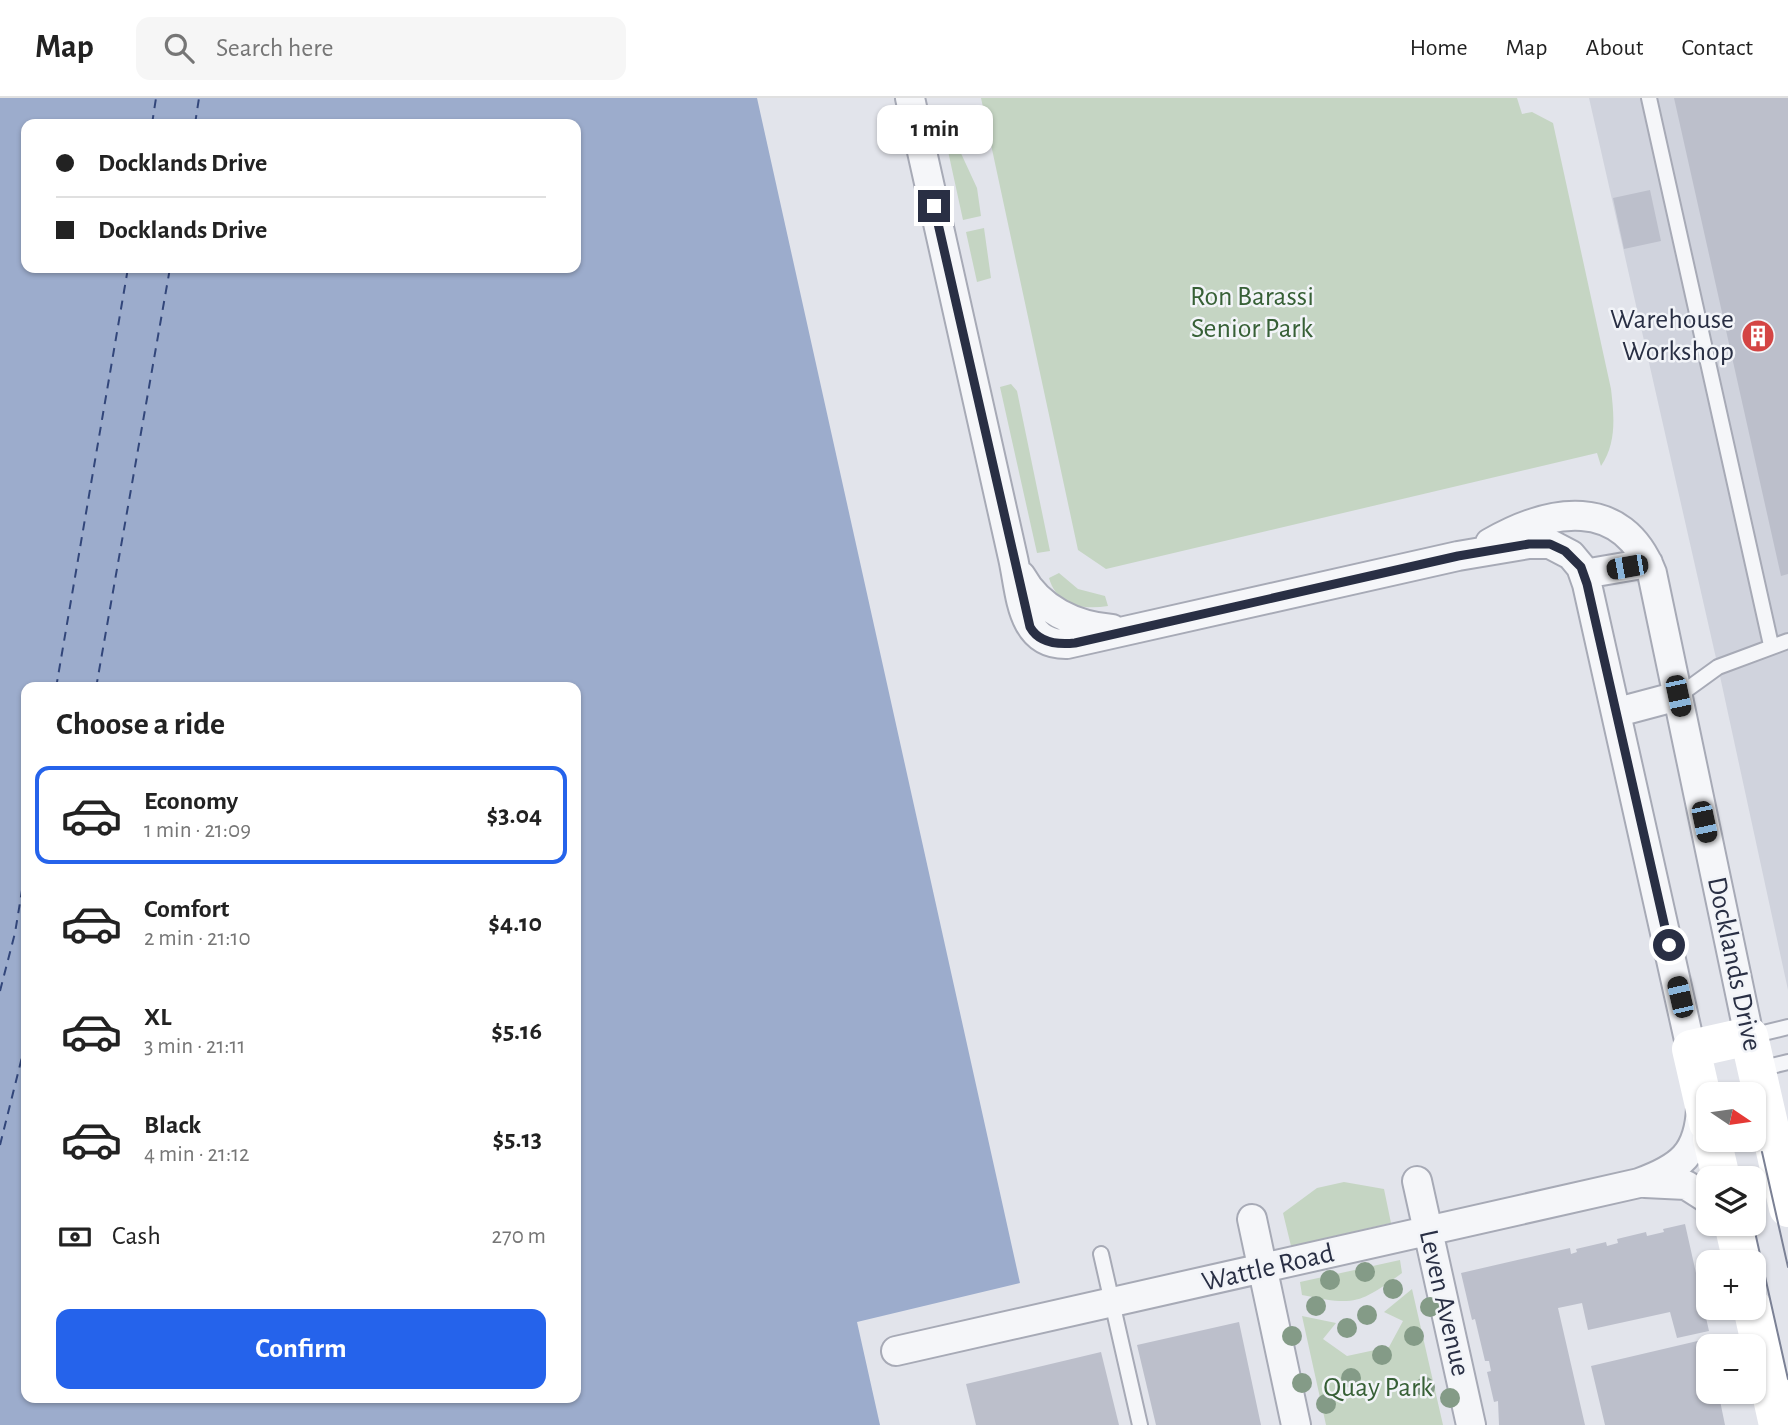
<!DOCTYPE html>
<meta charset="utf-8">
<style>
:root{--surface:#fff;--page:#f6f6f6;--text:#222;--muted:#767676;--line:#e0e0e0;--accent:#2563eb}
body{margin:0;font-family:"Alegreya Sans",sans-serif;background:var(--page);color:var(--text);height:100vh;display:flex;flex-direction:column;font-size:26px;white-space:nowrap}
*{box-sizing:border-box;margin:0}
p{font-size:23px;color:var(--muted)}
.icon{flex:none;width:38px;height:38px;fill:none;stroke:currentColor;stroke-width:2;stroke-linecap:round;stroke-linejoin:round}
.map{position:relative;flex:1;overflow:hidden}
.panel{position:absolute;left:21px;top:584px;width:560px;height:721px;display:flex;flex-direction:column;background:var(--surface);border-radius:14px;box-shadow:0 2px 5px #0004}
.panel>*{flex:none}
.guide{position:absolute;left:21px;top:21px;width:560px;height:154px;border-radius:14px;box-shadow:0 2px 5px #0004;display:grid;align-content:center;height:154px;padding:0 35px;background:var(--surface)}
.needle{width:46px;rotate:103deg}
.controls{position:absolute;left:1696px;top:984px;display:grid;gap:14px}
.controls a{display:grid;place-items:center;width:70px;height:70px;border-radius:14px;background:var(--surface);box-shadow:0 2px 5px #0004;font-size:35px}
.end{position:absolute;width:32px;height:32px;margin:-16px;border:9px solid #292f44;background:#fff;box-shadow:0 0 0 4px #fff}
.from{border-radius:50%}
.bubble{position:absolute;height:49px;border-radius:14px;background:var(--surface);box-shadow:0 2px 5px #0004;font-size:23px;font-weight:700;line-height:49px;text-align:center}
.car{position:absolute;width:21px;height:42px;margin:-21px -10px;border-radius:9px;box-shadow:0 0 5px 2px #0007;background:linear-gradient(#222 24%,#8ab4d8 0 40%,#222 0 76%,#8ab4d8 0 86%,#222 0)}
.guide b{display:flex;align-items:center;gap:24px;height:66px;font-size:26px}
.guide b+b{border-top:2px solid var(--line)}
.guide i{width:18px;height:18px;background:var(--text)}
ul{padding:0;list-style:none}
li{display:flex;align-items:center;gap:21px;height:98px;margin:0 14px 10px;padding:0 21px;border:4px solid transparent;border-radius:14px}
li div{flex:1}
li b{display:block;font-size:26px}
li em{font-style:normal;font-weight:700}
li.selected{border-color:var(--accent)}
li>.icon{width:63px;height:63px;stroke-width:1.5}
h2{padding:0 35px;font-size:32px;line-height:84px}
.pay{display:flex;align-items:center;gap:18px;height:77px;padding:0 35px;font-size:26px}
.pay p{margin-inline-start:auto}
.action{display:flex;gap:14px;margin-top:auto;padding:14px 35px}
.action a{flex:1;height:80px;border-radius:14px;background:var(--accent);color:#fff;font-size:28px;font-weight:700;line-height:80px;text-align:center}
header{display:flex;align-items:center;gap:42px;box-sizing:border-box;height:98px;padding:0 35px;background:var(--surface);border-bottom:2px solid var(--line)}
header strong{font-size:33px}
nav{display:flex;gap:38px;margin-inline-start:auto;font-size:24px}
.search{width:490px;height:63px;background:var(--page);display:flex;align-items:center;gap:18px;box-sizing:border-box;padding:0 24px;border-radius:14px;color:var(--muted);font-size:26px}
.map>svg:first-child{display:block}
.built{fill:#d0d3dd}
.green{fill:#c5d5c3}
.water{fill:#9caccc;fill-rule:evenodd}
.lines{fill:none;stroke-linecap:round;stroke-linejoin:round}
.ferry{stroke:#32467a;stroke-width:2;stroke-dasharray:9 7;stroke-linecap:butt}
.building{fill:#bcbfcb}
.lane-casing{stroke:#a7aab6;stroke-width:18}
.street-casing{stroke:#a7aab6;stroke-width:32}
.lane{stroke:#f5f6f9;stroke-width:14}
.street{stroke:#f5f6f9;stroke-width:28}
.secondary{stroke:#fff;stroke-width:38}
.tram{stroke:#7b8195;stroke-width:2}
.tree{fill:#849b87}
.route{stroke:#292f44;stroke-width:9}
.labels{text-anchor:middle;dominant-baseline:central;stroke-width:5;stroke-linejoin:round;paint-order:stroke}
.park-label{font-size:28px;fill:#376036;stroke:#f2f4f8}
.poi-label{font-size:28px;fill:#292f44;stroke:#f2f4f8;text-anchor:end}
.street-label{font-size:28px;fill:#292f44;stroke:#f2f4f8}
</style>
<header>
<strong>Map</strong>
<div class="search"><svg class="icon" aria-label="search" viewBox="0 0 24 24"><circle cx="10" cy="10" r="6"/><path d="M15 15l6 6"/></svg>Search here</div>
<nav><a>Home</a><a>Map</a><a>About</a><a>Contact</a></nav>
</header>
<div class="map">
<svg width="1788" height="1327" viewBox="0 0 1788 1327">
<rect width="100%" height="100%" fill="#e2e4eb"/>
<path class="built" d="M1589,0h199v892l-70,-323z"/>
<path class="green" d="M981,0h536l5,16 10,-2 21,11 58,266c3,26 6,54 -10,77l-4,-13 -491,116 -28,-19z
M959,51l18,39 4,28 -18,4 -15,-69z
M984,130l7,50 -14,4 -11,-50z
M1011,286l6,7 33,160 -13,2 -37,-166z
M1059,475l19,16 27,7 3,10c-25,4 -51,0 -59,-28z
M1344,1084l40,7 7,34 -100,23 -8,-33 34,-25z
M1400,1162l2,13c-43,31 -47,33 -100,22l-2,-13z
M1412,1191l31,136h-117l-24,-109 34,7 -13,16 24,17 42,-9 14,-26 -19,-9z"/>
<path class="water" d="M0,0h757l263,1185 -163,39 23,103h-880zM26,26h550v144h-550zM26,590h550v710h-550z"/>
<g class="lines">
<path class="ferry" d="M152,26l4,-26
M195,26l4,-26
M56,590l72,-420
M96,590l74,-420
M0,893l15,-58 11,-67
M0,1047l26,-104"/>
</g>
<path class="building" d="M1674,0h114v476l-7,2z
M1650,92l11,51 -37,8 -11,-51z
M1685,1126l24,107 -32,7 -7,-26 -82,18 -6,-27 -24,5 27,117h-86l-1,-24 -4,1 -7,-30 4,-1 -2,-10h-4l-10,-42 -3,1 -11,-47 109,-25 1,6 6,-2 -1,-3 30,-7 1,4 11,-3 -1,-4 29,-7 1,4 17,-4 -1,-3z
M1239,1224l22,103h-105l-19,-80z
M1706,1241l2,52h10l7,34h-120l-14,-59z
M1101,1254l18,73h-143l-10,-41z"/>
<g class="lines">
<defs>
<path id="lane" d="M1649,0l122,547
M1678,598l40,-29 70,-26
M1751,938l37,-9
M1759,971l29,-7
M1101,1156l39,171"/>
<path id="street" d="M910,0l103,460c8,35 7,87 54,86l391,-88 71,-12h21l21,11 10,12 6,17 104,465
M1490,445c59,-34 132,-48 162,30l97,463
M1584,476l64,-11
M1021,478c18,33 54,50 91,53
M1618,614l60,-16
M1417,1083l54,244
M1645,1085l41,2 22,14
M1252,1121l44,206
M896,1253l743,-168c41,-15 60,-29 62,-75"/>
</defs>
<use href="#lane" class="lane-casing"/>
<use href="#street" class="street-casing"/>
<use href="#lane" class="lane"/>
<use href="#street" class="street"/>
<path class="secondary" d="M1708,1025l-17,-74 58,-13 39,172
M1712,1041l9,39
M1733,1125l9,39
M1752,1209l26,118"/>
<path class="tram" d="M1762,1054l26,115
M1742,1076l1,4
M1753,1125l35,156"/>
</g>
<g class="tree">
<circle cx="1365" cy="1174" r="10"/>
<circle cx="1330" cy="1182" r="10"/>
<circle cx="1393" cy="1191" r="10"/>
<circle cx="1316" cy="1208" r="10"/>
<circle cx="1430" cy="1209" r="10"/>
<circle cx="1367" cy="1217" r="10"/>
<circle cx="1347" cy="1230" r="10"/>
<circle cx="1292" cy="1238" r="10"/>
<circle cx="1414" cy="1238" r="10"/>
<circle cx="1382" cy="1257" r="10"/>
<circle cx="1351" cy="1280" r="10"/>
<circle cx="1302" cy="1285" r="10"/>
<circle cx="1425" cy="1289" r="10"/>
<circle cx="1450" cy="1300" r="10"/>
<circle cx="1326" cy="1306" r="10"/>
</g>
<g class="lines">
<path class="route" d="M934,108l96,421c9,16 27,18 45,16l383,-87 71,-12h21l15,7 16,16 6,17 82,361"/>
</g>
<defs>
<symbol id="building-disc" viewBox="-11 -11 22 22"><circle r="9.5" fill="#d44544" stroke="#f2f4f8"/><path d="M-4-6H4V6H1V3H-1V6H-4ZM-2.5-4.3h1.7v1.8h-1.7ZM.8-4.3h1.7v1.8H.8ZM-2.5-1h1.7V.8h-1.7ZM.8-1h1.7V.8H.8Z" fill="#fff"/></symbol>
</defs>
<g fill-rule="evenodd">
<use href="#building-disc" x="1739" y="219" width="38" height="38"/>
</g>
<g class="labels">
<g class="park-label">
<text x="1252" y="199">Ron Barassi<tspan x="1252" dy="32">Senior Park</tspan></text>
<text x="1378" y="1290">Quay Park</text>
</g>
<g class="poi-label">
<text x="1734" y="222">Warehouse<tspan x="1734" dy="32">Workshop</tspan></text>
</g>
<g class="street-label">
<text transform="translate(1734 866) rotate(78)">Docklands Drive</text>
<text transform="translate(1268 1170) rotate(-13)">Wattle Road</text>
<text transform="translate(1444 1205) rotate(77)">Leven Avenue</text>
</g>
</g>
</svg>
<div class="controls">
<a><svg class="needle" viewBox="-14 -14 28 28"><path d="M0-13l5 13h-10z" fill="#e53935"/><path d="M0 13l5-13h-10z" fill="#767676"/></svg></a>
<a><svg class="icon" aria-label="layers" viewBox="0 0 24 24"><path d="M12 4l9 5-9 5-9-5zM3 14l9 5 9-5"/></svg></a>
<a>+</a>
<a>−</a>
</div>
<i class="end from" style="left:1669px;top:847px"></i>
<i class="end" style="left:934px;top:108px"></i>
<div class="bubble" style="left:877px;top:7px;width:116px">1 min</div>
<i class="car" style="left:1627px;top:469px;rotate:260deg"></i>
<i class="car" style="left:1678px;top:598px;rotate:168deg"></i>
<i class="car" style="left:1704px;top:724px;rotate:168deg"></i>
<i class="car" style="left:1680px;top:899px;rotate:347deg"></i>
<div class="guide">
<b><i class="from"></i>Docklands Drive</b>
<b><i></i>Docklands Drive</b>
</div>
<section class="panel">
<h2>Choose a ride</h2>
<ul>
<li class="selected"><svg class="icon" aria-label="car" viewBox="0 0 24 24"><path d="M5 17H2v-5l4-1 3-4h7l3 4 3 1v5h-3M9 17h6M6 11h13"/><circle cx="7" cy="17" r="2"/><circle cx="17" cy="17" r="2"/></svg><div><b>Economy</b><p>1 min · 21:09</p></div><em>$3.04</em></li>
<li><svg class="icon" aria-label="car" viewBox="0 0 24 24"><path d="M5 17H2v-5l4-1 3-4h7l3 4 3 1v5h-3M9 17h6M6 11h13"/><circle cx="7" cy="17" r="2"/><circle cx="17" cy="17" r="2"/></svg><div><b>Comfort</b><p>2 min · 21:10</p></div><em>$4.10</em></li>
<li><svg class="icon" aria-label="car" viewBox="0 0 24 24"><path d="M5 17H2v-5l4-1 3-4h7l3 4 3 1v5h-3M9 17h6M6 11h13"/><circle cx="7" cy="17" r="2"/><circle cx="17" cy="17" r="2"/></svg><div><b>XL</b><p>3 min · 21:11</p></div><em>$5.16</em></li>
<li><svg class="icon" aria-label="car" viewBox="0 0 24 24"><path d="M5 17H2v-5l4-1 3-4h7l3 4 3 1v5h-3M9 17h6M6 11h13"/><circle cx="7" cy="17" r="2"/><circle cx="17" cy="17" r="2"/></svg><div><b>Black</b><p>4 min · 21:12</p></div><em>$5.13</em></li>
</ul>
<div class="pay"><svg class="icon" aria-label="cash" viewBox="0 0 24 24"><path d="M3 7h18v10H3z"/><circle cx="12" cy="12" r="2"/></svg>Cash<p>270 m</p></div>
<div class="action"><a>Confirm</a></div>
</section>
</div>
